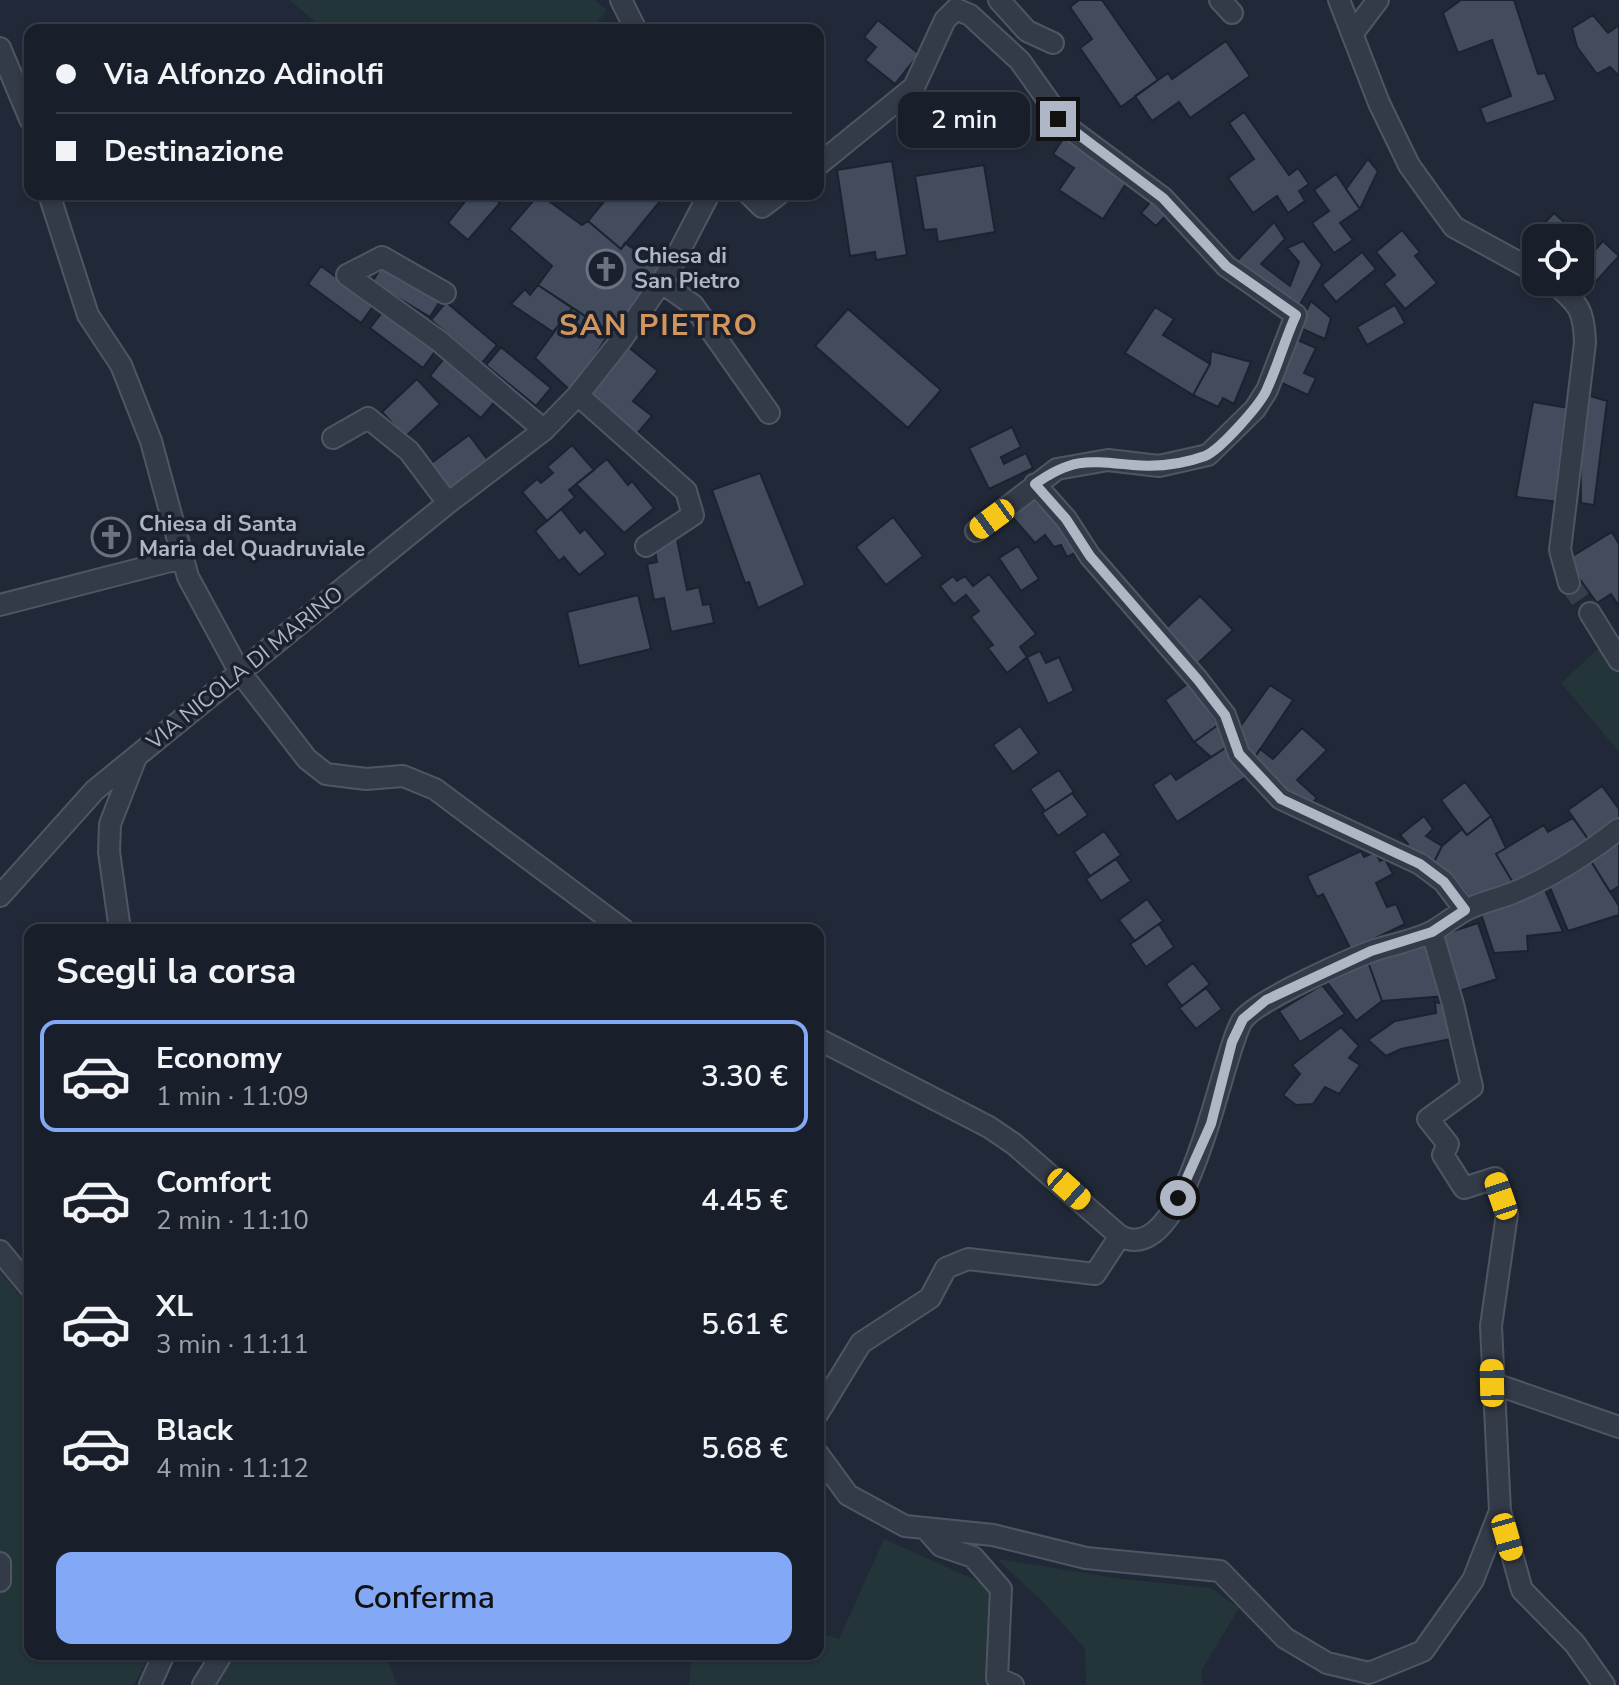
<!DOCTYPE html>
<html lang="it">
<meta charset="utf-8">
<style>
:root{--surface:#191f2a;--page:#222732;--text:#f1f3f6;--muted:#9fa2a8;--line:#373d47;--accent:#82a8f6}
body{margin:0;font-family:"Nunito Sans",sans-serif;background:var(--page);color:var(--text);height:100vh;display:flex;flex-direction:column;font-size:30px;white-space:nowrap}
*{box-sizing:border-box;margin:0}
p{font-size:26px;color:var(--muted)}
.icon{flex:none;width:44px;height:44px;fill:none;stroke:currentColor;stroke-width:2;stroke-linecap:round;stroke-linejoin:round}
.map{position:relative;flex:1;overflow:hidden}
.drawer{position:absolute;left:24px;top:924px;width:800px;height:736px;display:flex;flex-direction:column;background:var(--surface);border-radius:16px;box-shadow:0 2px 6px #0004,0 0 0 2px var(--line)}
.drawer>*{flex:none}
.guide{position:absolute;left:24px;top:24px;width:800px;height:176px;border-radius:16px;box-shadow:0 2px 6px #0004,0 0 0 2px var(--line);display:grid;align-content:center;height:176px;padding:0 32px;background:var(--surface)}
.fabs{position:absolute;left:1522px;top:224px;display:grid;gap:16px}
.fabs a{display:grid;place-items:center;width:72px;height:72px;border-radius:16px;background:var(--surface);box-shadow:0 2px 6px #0004,0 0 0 2px var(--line);font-size:40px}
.end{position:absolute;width:36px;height:36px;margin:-18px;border:10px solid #afb6c5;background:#111;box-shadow:0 0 0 4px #111}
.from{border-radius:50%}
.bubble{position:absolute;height:56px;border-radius:16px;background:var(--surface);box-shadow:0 2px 6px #0004,0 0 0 2px var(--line);font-size:26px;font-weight:600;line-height:56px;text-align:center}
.car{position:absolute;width:24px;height:48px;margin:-24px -12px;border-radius:10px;box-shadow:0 0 6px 2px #0007;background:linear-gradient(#f5c518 24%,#345 0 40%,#f5c518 0 76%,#345 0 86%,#f5c518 0)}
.guide b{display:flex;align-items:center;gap:28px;height:76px;font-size:30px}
.guide b+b{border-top:2px solid var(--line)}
.guide i{width:20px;height:20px;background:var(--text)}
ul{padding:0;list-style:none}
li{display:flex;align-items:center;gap:24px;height:112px;margin:0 16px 12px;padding:0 16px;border:4px solid transparent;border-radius:16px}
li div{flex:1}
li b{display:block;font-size:30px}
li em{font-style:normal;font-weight:600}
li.on{border-color:var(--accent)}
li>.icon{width:72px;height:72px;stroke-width:1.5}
h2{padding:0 32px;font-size:36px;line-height:96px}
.cta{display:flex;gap:16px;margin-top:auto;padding:16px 32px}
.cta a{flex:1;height:92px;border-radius:16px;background:var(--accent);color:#111;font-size:32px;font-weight:600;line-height:92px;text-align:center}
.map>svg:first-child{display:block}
.green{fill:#233539}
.building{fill:#424c5d;stroke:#1c222f;stroke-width:2}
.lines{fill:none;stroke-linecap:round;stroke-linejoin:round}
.minor-tunnel{stroke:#363e4d;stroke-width:20;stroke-dasharray:20 10;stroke-linecap:butt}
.minor-casing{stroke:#4f5663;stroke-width:24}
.minor{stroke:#343b48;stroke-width:20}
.route{stroke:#afb6c5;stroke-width:10}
.labels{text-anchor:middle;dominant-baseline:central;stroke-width:7;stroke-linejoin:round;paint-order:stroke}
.poi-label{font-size:22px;font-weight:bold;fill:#afb6c5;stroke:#1a202d;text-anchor:start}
.street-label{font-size:22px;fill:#afb6c5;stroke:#1a202d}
.district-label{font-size:30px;font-weight:bold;letter-spacing:2px;fill:#d2965c;stroke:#1a202d}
</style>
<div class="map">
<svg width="1619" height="1685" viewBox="0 0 1619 1685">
<rect width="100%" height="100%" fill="#212938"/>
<path class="green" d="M289,0h306l12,10 -16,20h-265z
M1601,646l18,28v78l-58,-69z
M0,1272l30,35v347h120l-16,31h-134z
M884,1539l107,48 -4,98h-298l3,-31h126v-21l21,6z
M997,1559l126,20 88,9 28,20 -38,63 1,14h-116l-1,-36 -40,-45z
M234,1654h151l12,31h-180z"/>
<path class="building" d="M1079,0h23l56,80 -37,27 -41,-59 12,-9 -22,-32z
M1461,0h53l24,74 7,-1 11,27 -70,24 -6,-16 31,-12 -19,-56 -34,13 -15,-40z
M1593,15l15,18 11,-8v51l-9,-9 -13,7 -20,-27 -5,-19z
M878,20l41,34 -24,30 -30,-24 11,-13 -12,-10z
M1226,41l24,35 -60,42 -11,-16 -27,19 -17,-25 33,-23 4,6z
M1244,112l45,63 9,-7 11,16 -10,7 6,10 -17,12 -11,-17 -24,17 -25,-35 26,-19 -25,-36z
M1067,133l64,43 -28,43 -44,-29 15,-22 -21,-14z
M1368,159l10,12 -18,38 -14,-20z
M892,161l15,94 -31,5 -1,-8 -25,4 -13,-86z
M984,165l11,67 -57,10 -2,-13 -12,1 -9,-54z
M1336,174l24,35 -20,14 13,17 -19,13 -22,-30 17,-12 -15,-21z
M471,194h18l11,9 -32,37 -20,-17z
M539,194l43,31 6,-4 33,28 4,-6 41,28 -47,67 -81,-53 14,-19 -43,-37z
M610,194h56l-45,55 -33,-28z
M1154,198l16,13 -14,15 -15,-13z
M1554,213l41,37 8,-9 16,15 -37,41 -15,-15h13v-44h-44v15l-10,-10z
M1274,222l11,17 -24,25 29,22 9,-24 -12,-14 16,-7 19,24 -24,43 -66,-42z
M1402,230l18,22 -5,4 22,27 -32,26 -21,-25 11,-9 -19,-23z
M1362,252l14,17 -40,33 -14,-17z
M384,263l58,35 -12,19 -58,-35z
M321,266l53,39 -13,18 -53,-39z
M538,285l34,23 -19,24 -42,-28 14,-15 5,6z
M1311,301l20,17 -6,21 -27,-12z
M446,302l51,43 -15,18 -51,-43z
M1395,305l10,18 -38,22 -10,-18z
M1155,307l19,12 -11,16 47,29 -17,31 -68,-42z
M572,308l38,24 -38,60 -37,-34z
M848,309l93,81 -33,38 -93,-82z
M384,310l52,40 -13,18 -53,-40z
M1293,338l23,10 -12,25 12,5 -8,17 -35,-16z
M627,346l31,25 -25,30 19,15 -15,18 -48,-42z
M501,347l50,41 -15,18 -50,-41z
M1211,351l40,11 -17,42 -11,-6 -5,9 -25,-12 17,-31z
M446,356l51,43 -16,19 -51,-42z
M417,379l23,25 -35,33 -23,-25z
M1587,395l20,6 -13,104 -13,-2 -1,-66z
M1533,402l36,6 -9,94 -44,-5z
M1012,427l9,20 -20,10 3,7 22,-11 7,15 -44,21 -20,-41z
M469,435l21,28 -40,29 -20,-28z
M572,445l22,25 -25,20 6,7 -28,24 -25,-29 15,-13 4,4 12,-10 -6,-6z
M607,459l21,26 4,-4 22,27 -30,25 -48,-49z
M760,473l45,112 -47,23 -9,-26 -4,1 -33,-93z
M1030,497l34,28 17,25 -14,7 -6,-12 -7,2 -9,-12 -10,8 -26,-30z
M561,509l19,24 5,-4 21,25 -27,21 -15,-18 -5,4 -24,-30z
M893,517l30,39 -37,29 -30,-38z
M1612,532l7,12v62l-8,-12 -14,9 -31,-43z
M677,539l10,51 12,-3 4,18 7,-1 4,19 -43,9 -7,-34 -10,2 -7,-36 10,-2 -3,-18z
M1018,546l21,33 -18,12 -22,-33z
M989,574l47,60 -16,13 7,10 -20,16 -19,-25 5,-3 -22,-28 8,-6 -13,-16 -12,9 -14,-18 13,-10 4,5 8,-5 8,10z
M638,595l13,54 -72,17 -12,-54z
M1200,596l33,34 -38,36 -32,-35z
M1040,651l6,12 13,-6 15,34 -26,13 -21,-47z
M1189,683l29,42 -24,17 -29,-42z
M1270,685l23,15 -40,60 -16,-29z
M1218,725l12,20 -19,12 -17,-15z
M1020,726l19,27 -26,19 -20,-27z
M1302,728l25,22 -30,30 20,18 -9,10 -14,-5 -41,-43 7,-11 13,10z
M1230,745l19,30 -72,47 -24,-37 18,-12 5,7z
M1059,770l15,22 -29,19 -15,-22z
M1465,782l26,34 -24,19 -26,-35z
M1602,786l17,23v12l-29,21 -22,-32z
M1072,793l16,22 -30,21 -16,-23z
M1424,816l9,13 -7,7 16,10 -9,18 -27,-12 2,-8 -8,-9z
M1491,816l15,32 -10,6 19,32 -40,18 -23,-29 -8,1 -11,-12 9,-18 20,-17 5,6z
M1573,818l17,24 -75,44 -19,-32 48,-29 4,7z
M1104,831l17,24 -31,21 -16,-24z
M1619,838v48l-9,6 -21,-34z
M1361,851l3,6 11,-5 5,9 5,-2 8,15 -17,9 11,24 9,-3 9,20 -54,26 -28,-56 -6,3 -10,-21z
M1589,858l30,48v9l-51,16 -20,-48z
M1116,859l15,22 -30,20 -15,-22z
M1544,887l19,45 -36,4 1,15 -34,2 -14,-42z
M1147,899l16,22 -28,20 -16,-21z
M1478,923l19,56 -41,13 -18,-56z
M1159,924l15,23 -28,20 -16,-23z
M1431,943l15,53 -64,5 -15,-42z
M1367,959l15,42 -26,20 -29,-39z
M1193,963l17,21 -28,22 -16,-22z
M1322,985l23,29 -45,28 -21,-31z
M1206,988l16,21 -26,20 -17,-21z
M1435,1002l14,3 7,33 -55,11 -15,7 -18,-16 27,-19 41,-8z
M1341,1027l18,19 -10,12 11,7 -21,29 -14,-7 -12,17 -17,1 -13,-10 17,-21 -8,-9z"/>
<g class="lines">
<path class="minor-tunnel" d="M1569,583l21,30"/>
<defs>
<path id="minor" d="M621,0l15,30
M999,0l28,31 26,12
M1220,0l12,13
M1339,0l40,103 30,62 25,35 20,27 82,45
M1353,33l25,-33
M0,48l30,71
M818,165l96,-78 31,-67 11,-11 14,6 50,46 46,65 97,72 63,68 70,49 -29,75 -12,19 -47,46 -49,11 -51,-6 -51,9 -81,62
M49,194l39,121 33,50 30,76 37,136 51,94 68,88 19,15 40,5 37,-3 32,13 189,141
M749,194l13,13 17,-13
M661,282l32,23 76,108
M1553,282c25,22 31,26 32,61l-25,207 9,33
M445,293l-63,-36 -35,18 92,66 105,89
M578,395l108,96 7,24 -47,31
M333,438l35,-20 41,33 39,52
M1035,484l31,35 24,37 108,124 27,35 14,39 42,45 139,65 24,18 21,28
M0,605l182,-47
M1590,613l29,47
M0,896l95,-106 353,-287 96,-73 34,-35 44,-56 47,-68 40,-77
M120,930l-11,-78 1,-28 25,-64
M1432,932l21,72 19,83 -44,32 20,25 -5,11 21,33 31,-10 12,36 -16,112 9,185 22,79 53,54 29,41
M818,1039l171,88 25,17 106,92c67,35 101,-181 122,-215 13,-20 108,-62 133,-71 19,-6 41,-10 58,-19 11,-6 20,-14 31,-20 16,-9 35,-12 51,-19 37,-15 73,-39 104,-63
M0,1251l30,36
M1492,1383l127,44
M818,1413l43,-70 69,-45 16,-30 22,-9 127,15 25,-38
M818,1454l30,41 57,31 88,9 93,23 134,13 65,67 42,25 42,10 54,-22 50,-71 27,-69
M926,1529l15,17 32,11 28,32 -4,89 16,7
M0,1563v18
M150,1685l14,-31
M203,1685l19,-31"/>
</defs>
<use href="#minor" class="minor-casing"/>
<use href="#minor" class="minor"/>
</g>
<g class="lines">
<path class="route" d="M1058,119l105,79 63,68 70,49c-11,24 -18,50 -29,74 -6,15 -47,61 -62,67 -22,8 -49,11 -72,9 -44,-4 -60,-8 -98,19l31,35 24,37 108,124 27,35 14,39 42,45 139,65 24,18 21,28 -33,22 -61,19 -105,49 -23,19 -11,23 -21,82 -33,74"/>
</g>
<defs>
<symbol id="church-ring" viewBox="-11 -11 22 22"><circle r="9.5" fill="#1a202d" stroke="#6b7280" stroke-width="1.5"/><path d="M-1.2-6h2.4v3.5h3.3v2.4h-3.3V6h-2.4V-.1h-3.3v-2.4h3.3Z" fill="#6b7280"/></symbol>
</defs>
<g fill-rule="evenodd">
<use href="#church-ring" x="584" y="247" width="44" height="44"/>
<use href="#church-ring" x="89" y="515" width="44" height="44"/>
</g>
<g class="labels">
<g class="poi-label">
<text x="634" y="256">Chiesa di<tspan x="634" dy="25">San Pietro</tspan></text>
<text x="139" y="524">Chiesa di Santa<tspan x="139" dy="25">Maria del Quadruviale</tspan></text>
</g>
<g class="street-label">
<text transform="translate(245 668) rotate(-39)">VIA NICOLA DI MARINO</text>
</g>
<g class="district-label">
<text x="659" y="325">SAN PIETRO</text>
</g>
</g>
</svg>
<div class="fabs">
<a><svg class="icon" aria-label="locate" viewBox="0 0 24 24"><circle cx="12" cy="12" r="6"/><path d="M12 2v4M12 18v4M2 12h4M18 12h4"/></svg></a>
</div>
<i class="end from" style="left:1178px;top:1198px"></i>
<i class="end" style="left:1058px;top:119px"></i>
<div class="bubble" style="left:898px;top:92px;width:132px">2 min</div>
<i class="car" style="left:992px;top:519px;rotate:234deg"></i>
<i class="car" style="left:1069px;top:1189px;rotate:132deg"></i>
<i class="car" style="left:1501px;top:1196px;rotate:341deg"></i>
<i class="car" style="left:1492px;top:1383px;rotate:359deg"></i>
<i class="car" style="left:1507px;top:1537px;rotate:164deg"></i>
<div class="guide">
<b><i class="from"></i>Via Alfonzo Adinolfi</b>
<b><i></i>Destinazione</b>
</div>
<section class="drawer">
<h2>Scegli la corsa</h2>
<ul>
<li class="on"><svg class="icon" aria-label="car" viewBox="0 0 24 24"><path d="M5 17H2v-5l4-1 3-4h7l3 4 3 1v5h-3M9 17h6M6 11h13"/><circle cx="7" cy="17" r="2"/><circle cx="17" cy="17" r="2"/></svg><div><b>Economy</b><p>1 min · 11:09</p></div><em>3.30 €</em></li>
<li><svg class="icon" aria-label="car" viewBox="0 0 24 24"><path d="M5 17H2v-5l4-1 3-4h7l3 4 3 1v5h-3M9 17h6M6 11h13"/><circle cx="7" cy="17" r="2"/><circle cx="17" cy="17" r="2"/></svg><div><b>Comfort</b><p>2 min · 11:10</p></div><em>4.45 €</em></li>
<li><svg class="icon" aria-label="car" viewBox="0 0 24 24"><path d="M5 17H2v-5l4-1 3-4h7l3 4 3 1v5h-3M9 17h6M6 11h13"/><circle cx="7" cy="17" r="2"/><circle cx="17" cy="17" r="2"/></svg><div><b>XL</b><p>3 min · 11:11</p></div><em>5.61 €</em></li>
<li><svg class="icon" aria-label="car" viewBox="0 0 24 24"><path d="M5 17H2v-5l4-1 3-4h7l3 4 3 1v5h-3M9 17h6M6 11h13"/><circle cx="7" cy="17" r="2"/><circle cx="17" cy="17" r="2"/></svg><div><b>Black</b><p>4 min · 11:12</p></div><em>5.68 €</em></li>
</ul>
<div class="cta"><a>Conferma</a></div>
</section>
</div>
